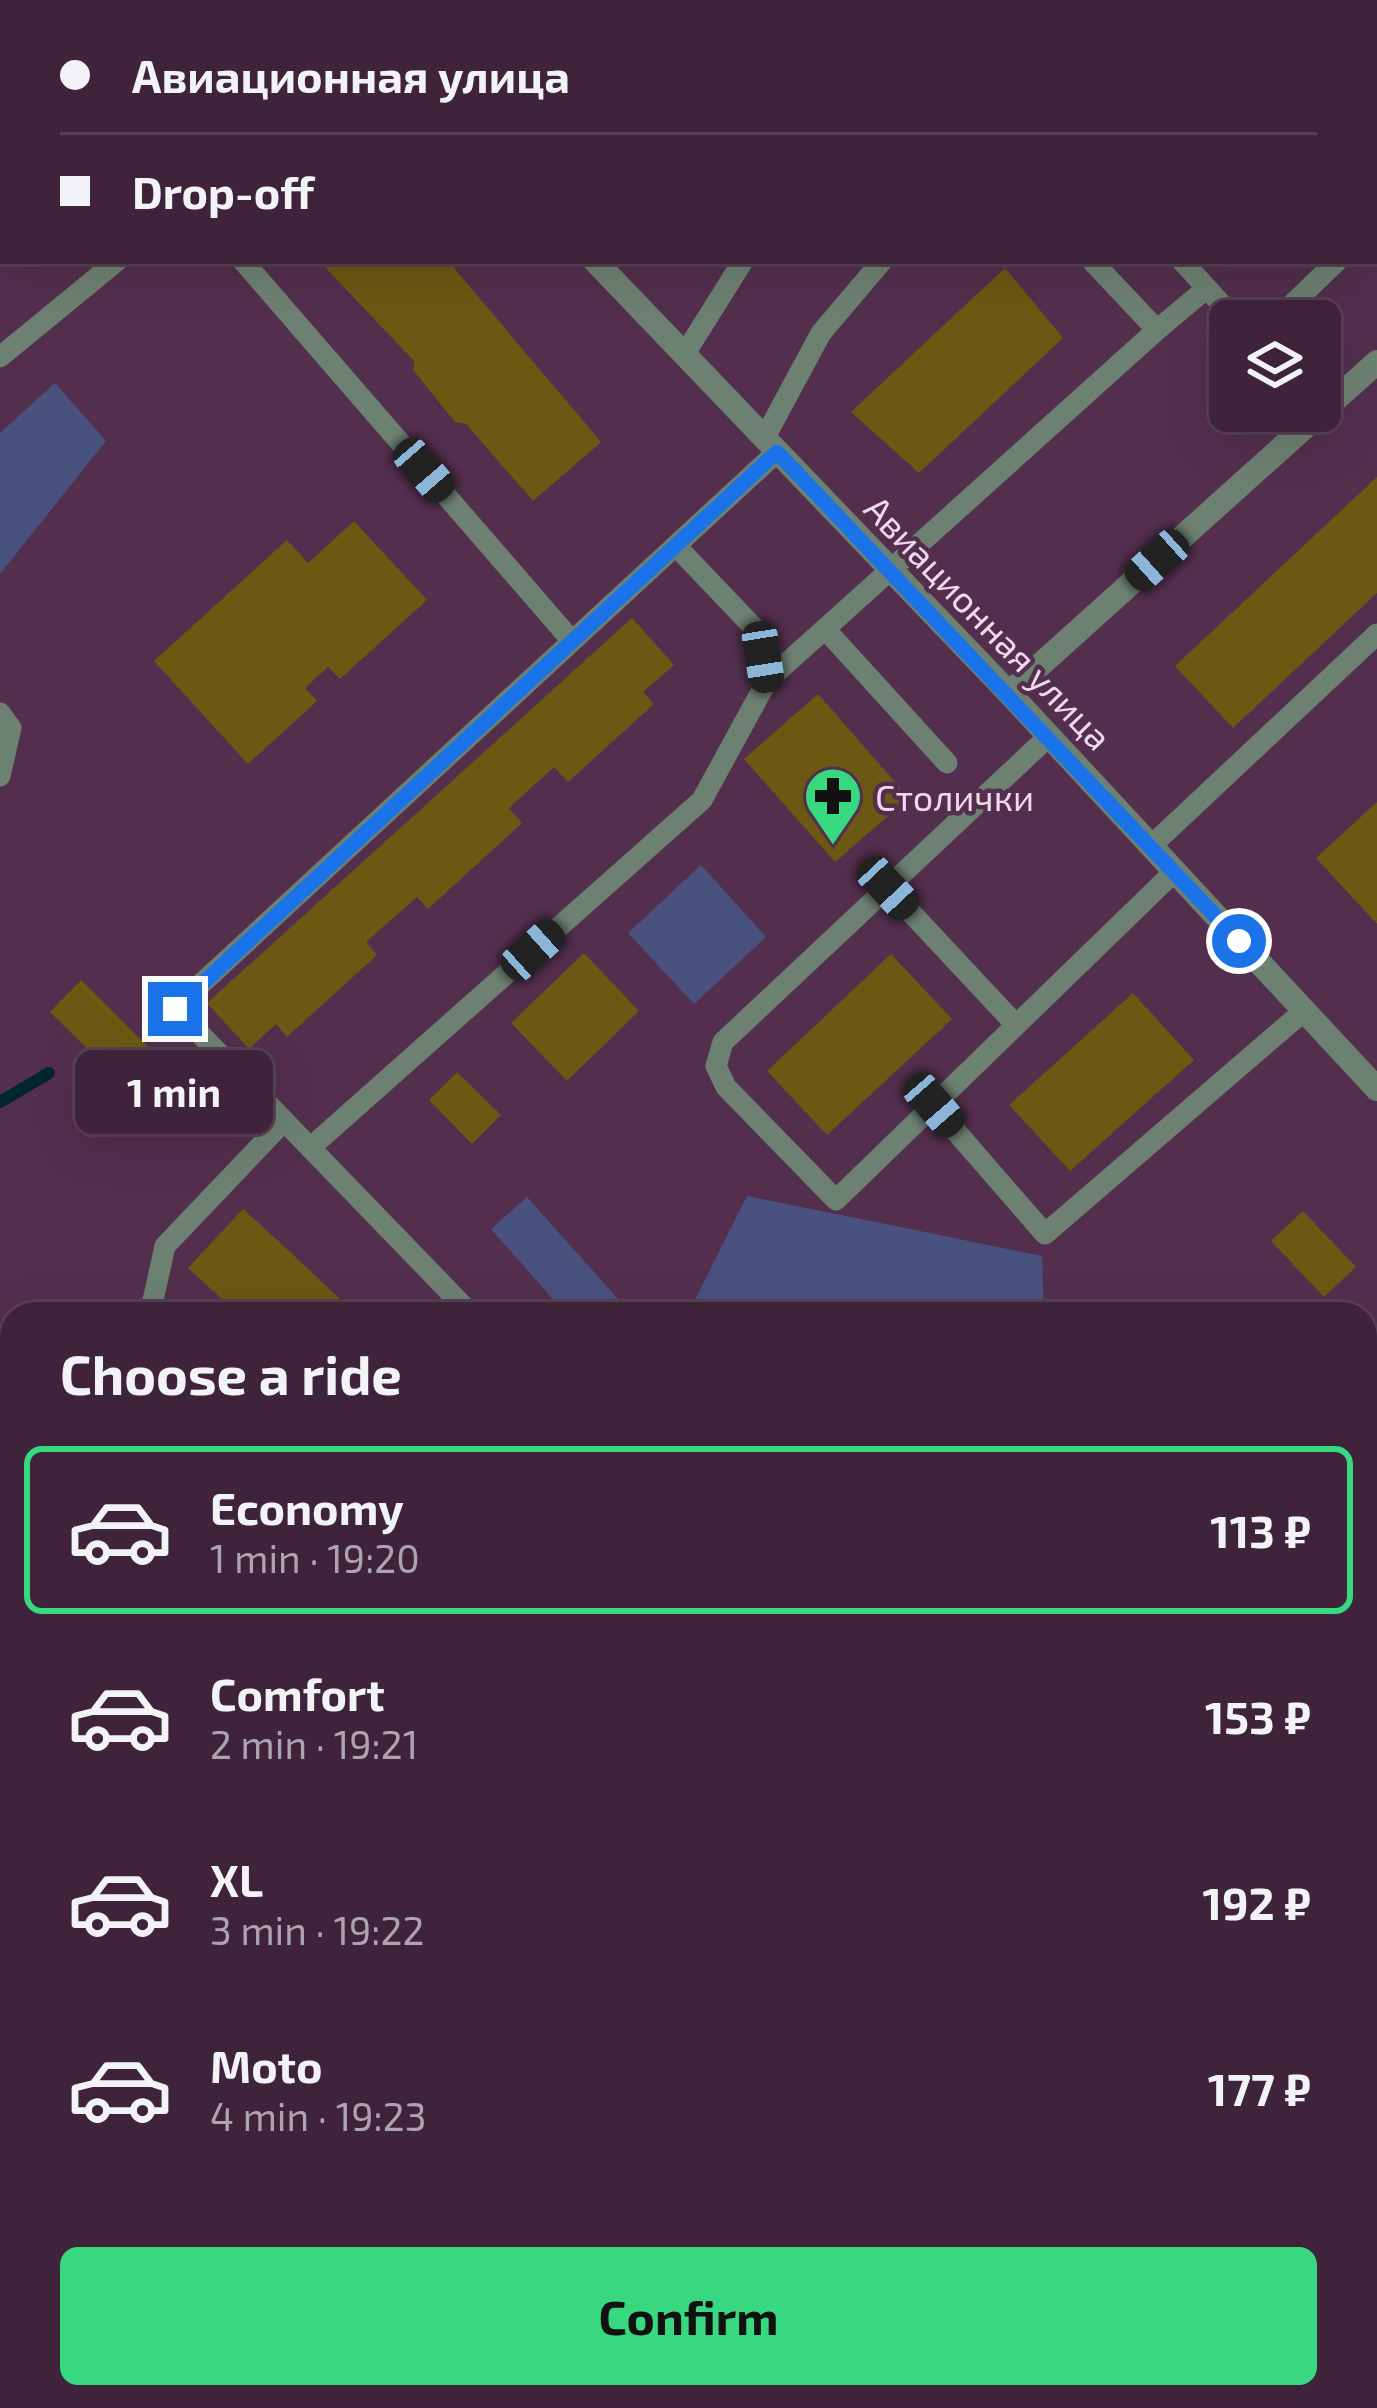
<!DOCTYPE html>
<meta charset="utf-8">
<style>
:root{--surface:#3e233a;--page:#492f45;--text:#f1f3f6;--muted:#ada4af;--line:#574054;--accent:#38d880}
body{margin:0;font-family:"Exo 2",sans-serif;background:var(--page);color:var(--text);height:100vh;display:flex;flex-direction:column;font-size:45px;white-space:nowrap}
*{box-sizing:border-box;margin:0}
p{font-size:39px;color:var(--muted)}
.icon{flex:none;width:66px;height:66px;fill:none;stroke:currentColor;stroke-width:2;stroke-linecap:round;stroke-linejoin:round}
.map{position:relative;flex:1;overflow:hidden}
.details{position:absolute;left:0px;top:1302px;width:1377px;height:1107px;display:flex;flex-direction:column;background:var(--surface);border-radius:36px 36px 0 0;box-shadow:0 12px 48px #0002,0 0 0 3px var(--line)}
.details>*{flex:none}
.banner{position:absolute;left:0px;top:0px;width:1377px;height:264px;box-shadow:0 12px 48px #0002,0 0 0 3px var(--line);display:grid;align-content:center;height:264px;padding:0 60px;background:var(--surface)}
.fabs{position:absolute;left:1209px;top:300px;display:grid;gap:24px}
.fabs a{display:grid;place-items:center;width:132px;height:132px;border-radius:18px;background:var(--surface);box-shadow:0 12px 48px #0002,0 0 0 3px var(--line);font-size:60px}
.end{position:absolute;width:54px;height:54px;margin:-27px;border:15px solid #1a73e8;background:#fff;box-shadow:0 0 0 6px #fff}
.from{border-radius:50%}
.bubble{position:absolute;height:84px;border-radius:18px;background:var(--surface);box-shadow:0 12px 48px #0002,0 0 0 3px var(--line);font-size:39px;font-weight:700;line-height:84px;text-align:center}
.car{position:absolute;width:36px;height:72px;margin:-36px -18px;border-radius:15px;box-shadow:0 0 9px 3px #0007;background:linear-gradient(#222 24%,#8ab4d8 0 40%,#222 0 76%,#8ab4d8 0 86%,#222 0)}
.banner b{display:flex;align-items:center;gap:42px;height:114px;font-size:45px}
.banner b+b{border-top:3px solid var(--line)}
.banner i{width:30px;height:30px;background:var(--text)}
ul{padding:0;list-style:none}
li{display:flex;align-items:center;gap:36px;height:168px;margin:0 24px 18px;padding:0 36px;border:6px solid transparent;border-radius:18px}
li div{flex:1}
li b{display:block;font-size:45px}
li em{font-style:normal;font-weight:700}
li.active{border-color:var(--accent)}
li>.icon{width:108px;height:108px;stroke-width:1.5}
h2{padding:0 60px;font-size:54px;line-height:144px}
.cta{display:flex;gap:24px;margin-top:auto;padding:24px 60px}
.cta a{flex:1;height:138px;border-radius:18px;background:var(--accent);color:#111;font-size:48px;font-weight:700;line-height:138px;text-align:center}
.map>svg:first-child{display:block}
.green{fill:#49527f}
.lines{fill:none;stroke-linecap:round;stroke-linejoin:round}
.stream{stroke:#00262e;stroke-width:12}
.building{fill:#6b5913}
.service{stroke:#6d8172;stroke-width:21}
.minor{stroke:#6d8172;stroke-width:24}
.secondary{stroke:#86a68f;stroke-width:24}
.route{stroke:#1a73e8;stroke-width:15}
.labels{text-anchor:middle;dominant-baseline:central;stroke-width:9;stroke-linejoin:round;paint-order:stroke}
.street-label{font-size:36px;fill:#f0d9eb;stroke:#532f4d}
.poi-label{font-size:36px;fill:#f0d9eb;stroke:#532f4d;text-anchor:start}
</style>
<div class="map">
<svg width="1377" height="2408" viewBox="0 0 1377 2408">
<rect width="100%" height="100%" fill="#532f4d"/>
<path class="green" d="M55,383l51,58 -106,133v-141z
M701,865l65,72 -72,67 -66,-71z
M747,1196l295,60 2,58h-356z
M527,1197l91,102 -16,15h-36l-75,-85z
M0,1416l12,14v696l-12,-4z
M1377,1718v690h-387l-7,-11h382v-676z"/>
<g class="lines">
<path class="stream" d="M0,1102l49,-29"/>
</g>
<path class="building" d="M319,261h129l153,181 -68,59 -67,-77 -11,-2 -42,-52 1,-9z
M1005,268l58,70 -144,135 -68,-61z
M1377,477v116l-144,135 -58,-62z
M354,521l73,79 -87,79 -12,-12 -23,21 12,13 -69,63 -94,-103 133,-121 21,23z
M632,618l42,47 -31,27 11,12 -86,78 -14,-15 -45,41 13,15 -94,86 -11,-12 -51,45 11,13 -90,82 -11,-13 -27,25 -42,-46z
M818,694l91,104 -74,64 -91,-103z
M1377,802v122l-61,-66z
M584,953l55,58 -72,70 -56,-58z
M891,954l61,65 -125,116 -60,-64z
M81,980l84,84 -31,31 -84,-83z
M1133,993l61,67 -124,111 -61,-66z
M457,1072l44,43 -29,29 -43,-44z
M243,1209l45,41 68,64h-118l-50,-46z
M1303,1211l53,56 -32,30 -53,-56z"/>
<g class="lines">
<path class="service" d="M900,3l2,-3
M1093,3l3,-3
M1214,3l3,-3
M1374,226l3,-3
M243,261l329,380
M1182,261l55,60
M1275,321l62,-60
M1157,330l50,-42
M684,355l59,-94
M0,357l117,-96
M764,439l57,-106 61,-72
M676,546l83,87 8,48
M826,630l121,133
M0,713l11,15 -11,48
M1049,736l-326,306 -7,24 10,21 110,113 338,-328
M1151,846l226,-212
M888,888l128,137
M933,1105l112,129 260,-224
M310,1148l392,-348 65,-119 390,-351 -65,-69
M150,1314l15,-68 119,-125
M471,1314l-296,-306 602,-556
M0,2314l12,4
M341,2397l7,2v9
M33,2408l2,-11
M165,2408l3,-11"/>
<path class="minor" d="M351,0l3,3
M26,3l4,-3
M0,25l3,-2
M595,261l414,432 368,396
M1009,693l368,-331"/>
<path class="secondary" d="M0,2195l12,3
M628,2397l33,11"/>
</g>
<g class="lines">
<path class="route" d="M175,1009l602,-557 462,489"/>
</g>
<defs>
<symbol id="pharmacy-pin" viewBox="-11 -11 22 30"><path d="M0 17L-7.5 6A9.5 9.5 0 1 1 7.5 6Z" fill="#38d880" stroke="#532f4d"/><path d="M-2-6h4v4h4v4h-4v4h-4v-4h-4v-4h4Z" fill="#111"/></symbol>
</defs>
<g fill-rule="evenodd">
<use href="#pharmacy-pin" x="800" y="763" width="66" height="90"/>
</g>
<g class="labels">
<g class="street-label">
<text transform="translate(989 622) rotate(46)">Авиационная улица</text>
</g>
<g class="poi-label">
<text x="875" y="796">Столички</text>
</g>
</g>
</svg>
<div class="fabs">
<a><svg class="icon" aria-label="layers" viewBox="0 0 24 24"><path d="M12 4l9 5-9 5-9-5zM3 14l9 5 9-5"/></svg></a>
</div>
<i class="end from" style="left:1239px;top:941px"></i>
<i class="end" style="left:175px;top:1009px"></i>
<div class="bubble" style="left:75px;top:1050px;width:198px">1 min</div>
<i class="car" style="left:424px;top:470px;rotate:139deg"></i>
<i class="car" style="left:1157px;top:560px;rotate:228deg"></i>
<i class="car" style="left:763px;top:657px;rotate:171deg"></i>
<i class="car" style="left:888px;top:888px;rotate:137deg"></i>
<i class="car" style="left:533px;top:950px;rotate:48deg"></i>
<i class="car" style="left:934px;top:1105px;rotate:139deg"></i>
<div class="banner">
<b><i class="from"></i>Авиационная улица</b>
<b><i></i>Drop-off</b>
</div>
<section class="details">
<h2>Choose a ride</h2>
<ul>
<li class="active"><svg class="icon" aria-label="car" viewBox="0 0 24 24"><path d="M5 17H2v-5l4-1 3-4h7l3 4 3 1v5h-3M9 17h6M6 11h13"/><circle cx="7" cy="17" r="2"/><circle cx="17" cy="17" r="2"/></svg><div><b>Economy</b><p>1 min · 19:20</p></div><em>113 ₽</em></li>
<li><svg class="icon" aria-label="car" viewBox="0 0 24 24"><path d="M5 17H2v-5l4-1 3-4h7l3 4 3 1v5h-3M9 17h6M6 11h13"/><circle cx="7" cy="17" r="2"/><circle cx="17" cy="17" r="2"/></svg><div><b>Comfort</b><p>2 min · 19:21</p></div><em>153 ₽</em></li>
<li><svg class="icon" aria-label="car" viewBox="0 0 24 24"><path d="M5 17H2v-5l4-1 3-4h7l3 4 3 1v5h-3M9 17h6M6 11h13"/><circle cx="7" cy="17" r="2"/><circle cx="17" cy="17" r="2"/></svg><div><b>XL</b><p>3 min · 19:22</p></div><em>192 ₽</em></li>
<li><svg class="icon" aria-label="car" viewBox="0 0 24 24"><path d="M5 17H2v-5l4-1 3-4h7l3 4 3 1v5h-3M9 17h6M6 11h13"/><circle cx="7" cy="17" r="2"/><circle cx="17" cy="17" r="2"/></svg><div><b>Moto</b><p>4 min · 19:23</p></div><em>177 ₽</em></li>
</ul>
<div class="cta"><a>Confirm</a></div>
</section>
</div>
